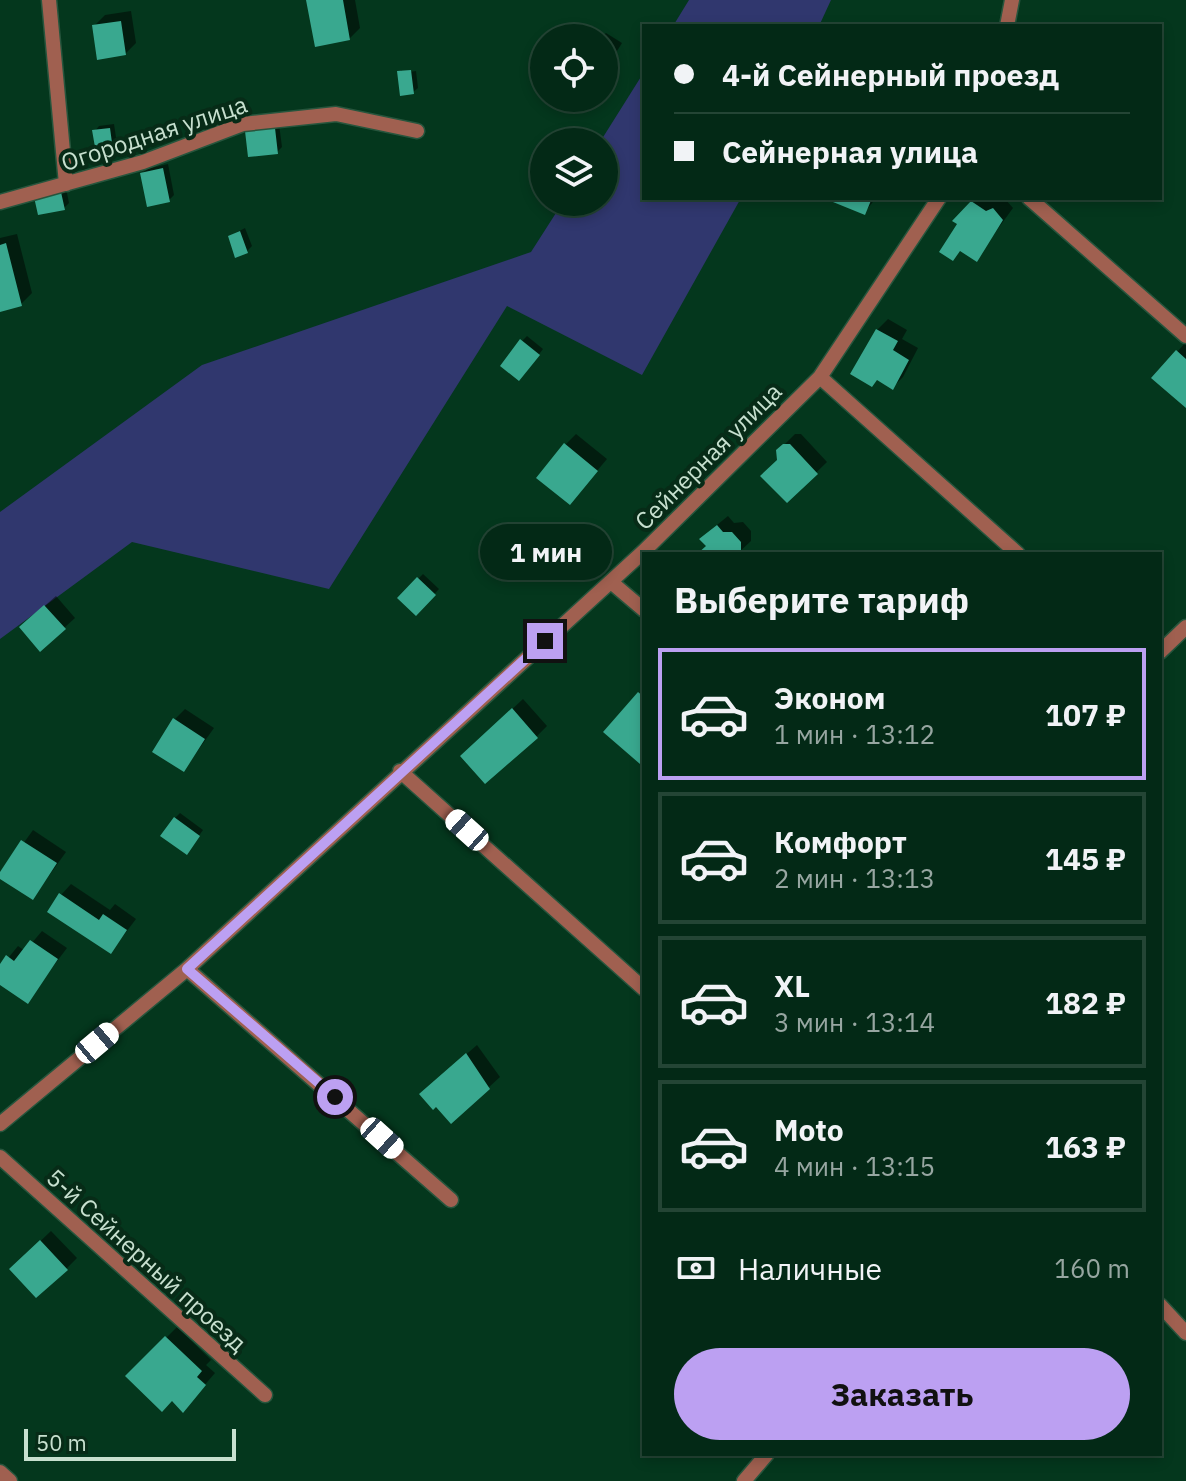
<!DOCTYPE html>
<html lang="ru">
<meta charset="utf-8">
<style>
:root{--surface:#032916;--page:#0d311f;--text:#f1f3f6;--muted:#97a6a1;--line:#244535;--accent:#bca0f2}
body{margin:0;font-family:"IBM Plex Sans",sans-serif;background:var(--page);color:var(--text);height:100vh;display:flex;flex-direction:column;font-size:30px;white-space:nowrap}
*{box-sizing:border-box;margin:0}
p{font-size:26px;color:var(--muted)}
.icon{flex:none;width:44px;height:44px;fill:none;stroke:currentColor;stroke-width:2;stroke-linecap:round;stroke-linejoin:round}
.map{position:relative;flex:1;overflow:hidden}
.drawer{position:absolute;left:642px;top:552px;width:520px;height:904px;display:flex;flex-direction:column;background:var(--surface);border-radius:0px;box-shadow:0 4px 12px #0003,0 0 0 2px var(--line)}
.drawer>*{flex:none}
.hud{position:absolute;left:642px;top:24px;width:520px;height:176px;border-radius:0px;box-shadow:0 4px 12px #0003,0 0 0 2px var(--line);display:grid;align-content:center;height:176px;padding:0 32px;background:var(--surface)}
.fabs{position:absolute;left:530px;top:24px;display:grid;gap:16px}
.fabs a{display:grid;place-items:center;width:88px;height:88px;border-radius:50%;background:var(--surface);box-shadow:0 4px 12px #0003,0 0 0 2px var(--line);font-size:40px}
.scale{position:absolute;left:24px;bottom:20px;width:212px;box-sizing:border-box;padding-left:8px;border:4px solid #c7e0cf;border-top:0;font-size:22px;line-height:28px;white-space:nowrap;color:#c7e0cf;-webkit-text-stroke:6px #072b17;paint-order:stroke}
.end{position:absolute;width:36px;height:36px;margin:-18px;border:10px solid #bca0f2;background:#111;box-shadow:0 0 0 4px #111}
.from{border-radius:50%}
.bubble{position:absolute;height:56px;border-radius:28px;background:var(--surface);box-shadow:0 4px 12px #0003,0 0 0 2px var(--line);font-size:26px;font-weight:700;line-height:56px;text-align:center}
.car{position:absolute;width:24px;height:48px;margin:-24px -12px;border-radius:10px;box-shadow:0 0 6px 2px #0007;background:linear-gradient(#fff 24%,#345 0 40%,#fff 0 76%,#345 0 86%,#fff 0)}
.hud b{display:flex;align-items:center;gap:28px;height:76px;font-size:30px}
.hud b+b{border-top:2px solid var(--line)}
.hud i{width:20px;height:20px;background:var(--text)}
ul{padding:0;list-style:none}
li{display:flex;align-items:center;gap:24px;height:132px;margin:0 16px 12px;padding:0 16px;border:4px solid var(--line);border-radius:0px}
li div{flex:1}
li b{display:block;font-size:30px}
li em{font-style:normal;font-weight:700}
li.selected{border-color:var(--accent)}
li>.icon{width:72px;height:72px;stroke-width:1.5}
h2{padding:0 32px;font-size:36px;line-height:96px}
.pay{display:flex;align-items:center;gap:20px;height:88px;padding:0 32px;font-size:30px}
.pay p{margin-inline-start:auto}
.button{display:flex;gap:16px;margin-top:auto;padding:16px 32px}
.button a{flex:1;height:92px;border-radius:48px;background:var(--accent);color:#111;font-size:32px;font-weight:700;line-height:92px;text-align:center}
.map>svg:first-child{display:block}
.green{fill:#30376e}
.shadow{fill:#0007}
.building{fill:#39a88f}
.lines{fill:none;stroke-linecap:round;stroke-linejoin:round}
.lane-casing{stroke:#27553d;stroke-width:17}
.lane{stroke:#a06050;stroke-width:14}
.route{stroke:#bca0f2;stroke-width:10}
.labels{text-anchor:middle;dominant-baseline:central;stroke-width:8;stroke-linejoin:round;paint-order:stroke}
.street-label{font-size:24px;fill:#c7e0cf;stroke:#072b17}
</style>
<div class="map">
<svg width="1186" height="1481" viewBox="0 0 1186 1481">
<rect width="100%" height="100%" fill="#04371d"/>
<path class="green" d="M689,0h142l-12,26h-146z
M644,72v126h97l-99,177 -135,-69 -178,283 -197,-47 -132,97v-127l202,-147 329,-113 32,-50h41v-60h-4z"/>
<path class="shadow" d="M308,0h47l5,28 -11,11z
M131,11l5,32 -11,11 -31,-28 11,-11z
M606,33l16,10 -18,29v-34h-4z
M402,70v3l14,-2 2,17 -5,4 -13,-20z
M114,124l3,20 -5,5 -17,-18 4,-5z
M279,124l3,23 -5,5 -30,-20 5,-5z
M168,164l6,31 -5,5 -27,-26 5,-5z
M66,188l3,15 -5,5 -28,-11z
M836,198h40l-12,15z
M976,198l21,4 8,-3 8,9 -37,51 -20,-38z
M245,228l7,18 -5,5 -17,-15z
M17,234l15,59 -11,11 -21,6v-72z
M888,319l19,11 -5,9 16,9 -15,29 -10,10 -16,-57z
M527,336l16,13 -19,25 -2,-33z
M1186,342v63l-32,-27z
M576,434l31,25 -27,32 -15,-46z
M795,434h6l26,28 -40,39 -9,-50z
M728,516l6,7 9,-1 8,9v10l-14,13h-38l9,-8 4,-17z
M423,574l16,15 -23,24 -16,-16z
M56,596l19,22 -11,10 -32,-11z
M523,699l24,27 -11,11 -63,9z
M185,709l29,19 -30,42 -9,-51z
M180,813l23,17 -12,17 -16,-29z
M33,830l33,22 -33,46 -33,-22z
M71,884l39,26 5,-6 21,15 -25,33 -50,-57z
M42,931l25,17 -40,53 -27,-19v-14l18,-22 7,5z
M477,1045l23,32 -49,45 -19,-38z
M51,1231l26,27 -11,11h-55z
M177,1327l34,33 -5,5 9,8 -32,37 -11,-11 -44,-23z"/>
<path class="building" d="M306,0h37l7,40 -35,7z
M121,21l5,34 -29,5 -5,-35z
M411,70l3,24 -14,2 -3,-25z
M110,128l3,22 -17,3 -4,-23z
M275,128l3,26 -30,3 -3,-26z
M163,168l7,34 -23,5 -7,-34z
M61,192l4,18 -27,5 -4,-18z
M834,198h38l-7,17 -32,-13z
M971,201l15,10 7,-3 10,12 -26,42 -17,-11 -7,10 -14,-9 18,-28 -5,-3z
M240,231l8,22 -13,5 -7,-22z
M6,243l16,63 -22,6v-67z
M876,329l22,12 -5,9 16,10 -16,30 -16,-10 -5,7 -22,-13z
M520,339l20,16 -21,26 -19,-15z
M1176,350l10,9v49l-35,-30z
M564,443l34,28 -28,34 -34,-27z
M783,444h7l28,30 -31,29 -27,-27 17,-16 -1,-10z
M717,525l6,7h9l9,10v12h-44l9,-8 -7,-7z
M417,577l19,18 -20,21 -19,-18z
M44,605l22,24 -26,23 -21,-25z
M638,692l6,5v63l-4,4 -37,-32z
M512,708l26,30 -53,46 -25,-28z
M173,718l32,21 -21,33 -32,-20z
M174,817l26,19 -13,19 -27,-19z
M21,840l36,23 -24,37 -33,-21v-7z
M59,893l40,27 4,-6 24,16 -16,24 -64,-42z
M30,940l28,19 -30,45 -28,-19v-21l6,-9 8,6z
M466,1053l24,36 -39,35 -15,-17 -3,3 -14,-16z
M40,1240l28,30 -32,28 -27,-29z
M165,1336l37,35 -5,6 9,8 -23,28 -11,-12 -10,11 -37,-36z"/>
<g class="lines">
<defs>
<path id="lane" d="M49,0l17,184
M1007,26l5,-26
M1029,198l157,138
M0,202l143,-40 100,-38 93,-10 81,17
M820,377l198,177
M611,582l33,28
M1160,652l26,-25
M400,771l244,218
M187,969l264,231
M0,1124l187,-155 456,-417 177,-175 119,-179
M0,1157l265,238
M1160,1305l26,28
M0,1472l10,9
M744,1481l23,-27"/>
</defs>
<use href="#lane" class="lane-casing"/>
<use href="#lane" class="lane"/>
</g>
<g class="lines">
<path class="route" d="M335,1097l-148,-128 358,-328"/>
</g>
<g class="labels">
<g class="street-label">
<text transform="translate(154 133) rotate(-18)">Огородная улица</text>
<text transform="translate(708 456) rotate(-45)">Сейнерная улица</text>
<text transform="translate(147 1260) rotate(42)">5-й Сейнерный проезд</text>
</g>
</g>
</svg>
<div class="fabs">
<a><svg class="icon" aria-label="locate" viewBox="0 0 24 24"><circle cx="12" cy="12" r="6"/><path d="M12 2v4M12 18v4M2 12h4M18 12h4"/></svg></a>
<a><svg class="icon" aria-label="layers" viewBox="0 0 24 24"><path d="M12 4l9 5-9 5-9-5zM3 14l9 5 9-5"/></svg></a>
</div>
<div class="scale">50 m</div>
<i class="end from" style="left:335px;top:1097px"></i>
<i class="end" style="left:545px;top:641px"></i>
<div class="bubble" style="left:480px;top:524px;width:132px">1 мин</div>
<i class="car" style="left:467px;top:830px;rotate:312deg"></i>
<i class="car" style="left:97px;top:1043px;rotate:50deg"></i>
<i class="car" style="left:382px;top:1138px;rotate:132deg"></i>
<div class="hud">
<b><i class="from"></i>4-й Сейнерный проезд</b>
<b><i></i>Сейнерная улица</b>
</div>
<section class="drawer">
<h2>Выберите тариф</h2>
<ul>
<li class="selected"><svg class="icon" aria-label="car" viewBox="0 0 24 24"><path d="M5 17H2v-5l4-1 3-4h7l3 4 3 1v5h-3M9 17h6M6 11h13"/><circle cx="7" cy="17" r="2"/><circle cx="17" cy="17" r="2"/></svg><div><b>Эконом</b><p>1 мин · 13:12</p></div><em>107 ₽</em></li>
<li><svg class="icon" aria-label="car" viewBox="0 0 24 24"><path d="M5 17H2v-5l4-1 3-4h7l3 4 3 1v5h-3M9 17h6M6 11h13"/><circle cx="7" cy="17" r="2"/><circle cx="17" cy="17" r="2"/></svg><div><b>Комфорт</b><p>2 мин · 13:13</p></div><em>145 ₽</em></li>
<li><svg class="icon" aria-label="car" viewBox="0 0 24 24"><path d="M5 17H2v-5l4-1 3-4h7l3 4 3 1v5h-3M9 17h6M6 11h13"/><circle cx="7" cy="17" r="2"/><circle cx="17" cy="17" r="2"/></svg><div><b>XL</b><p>3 мин · 13:14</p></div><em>182 ₽</em></li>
<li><svg class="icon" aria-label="car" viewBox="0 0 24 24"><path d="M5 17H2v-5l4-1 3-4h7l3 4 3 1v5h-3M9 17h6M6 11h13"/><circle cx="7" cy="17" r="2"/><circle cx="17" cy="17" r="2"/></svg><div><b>Moto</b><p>4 мин · 13:15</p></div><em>163 ₽</em></li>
</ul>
<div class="pay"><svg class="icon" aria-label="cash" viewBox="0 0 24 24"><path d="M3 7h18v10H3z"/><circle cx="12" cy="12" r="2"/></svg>Наличные<p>160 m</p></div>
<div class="button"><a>Заказать</a></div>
</section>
</div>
